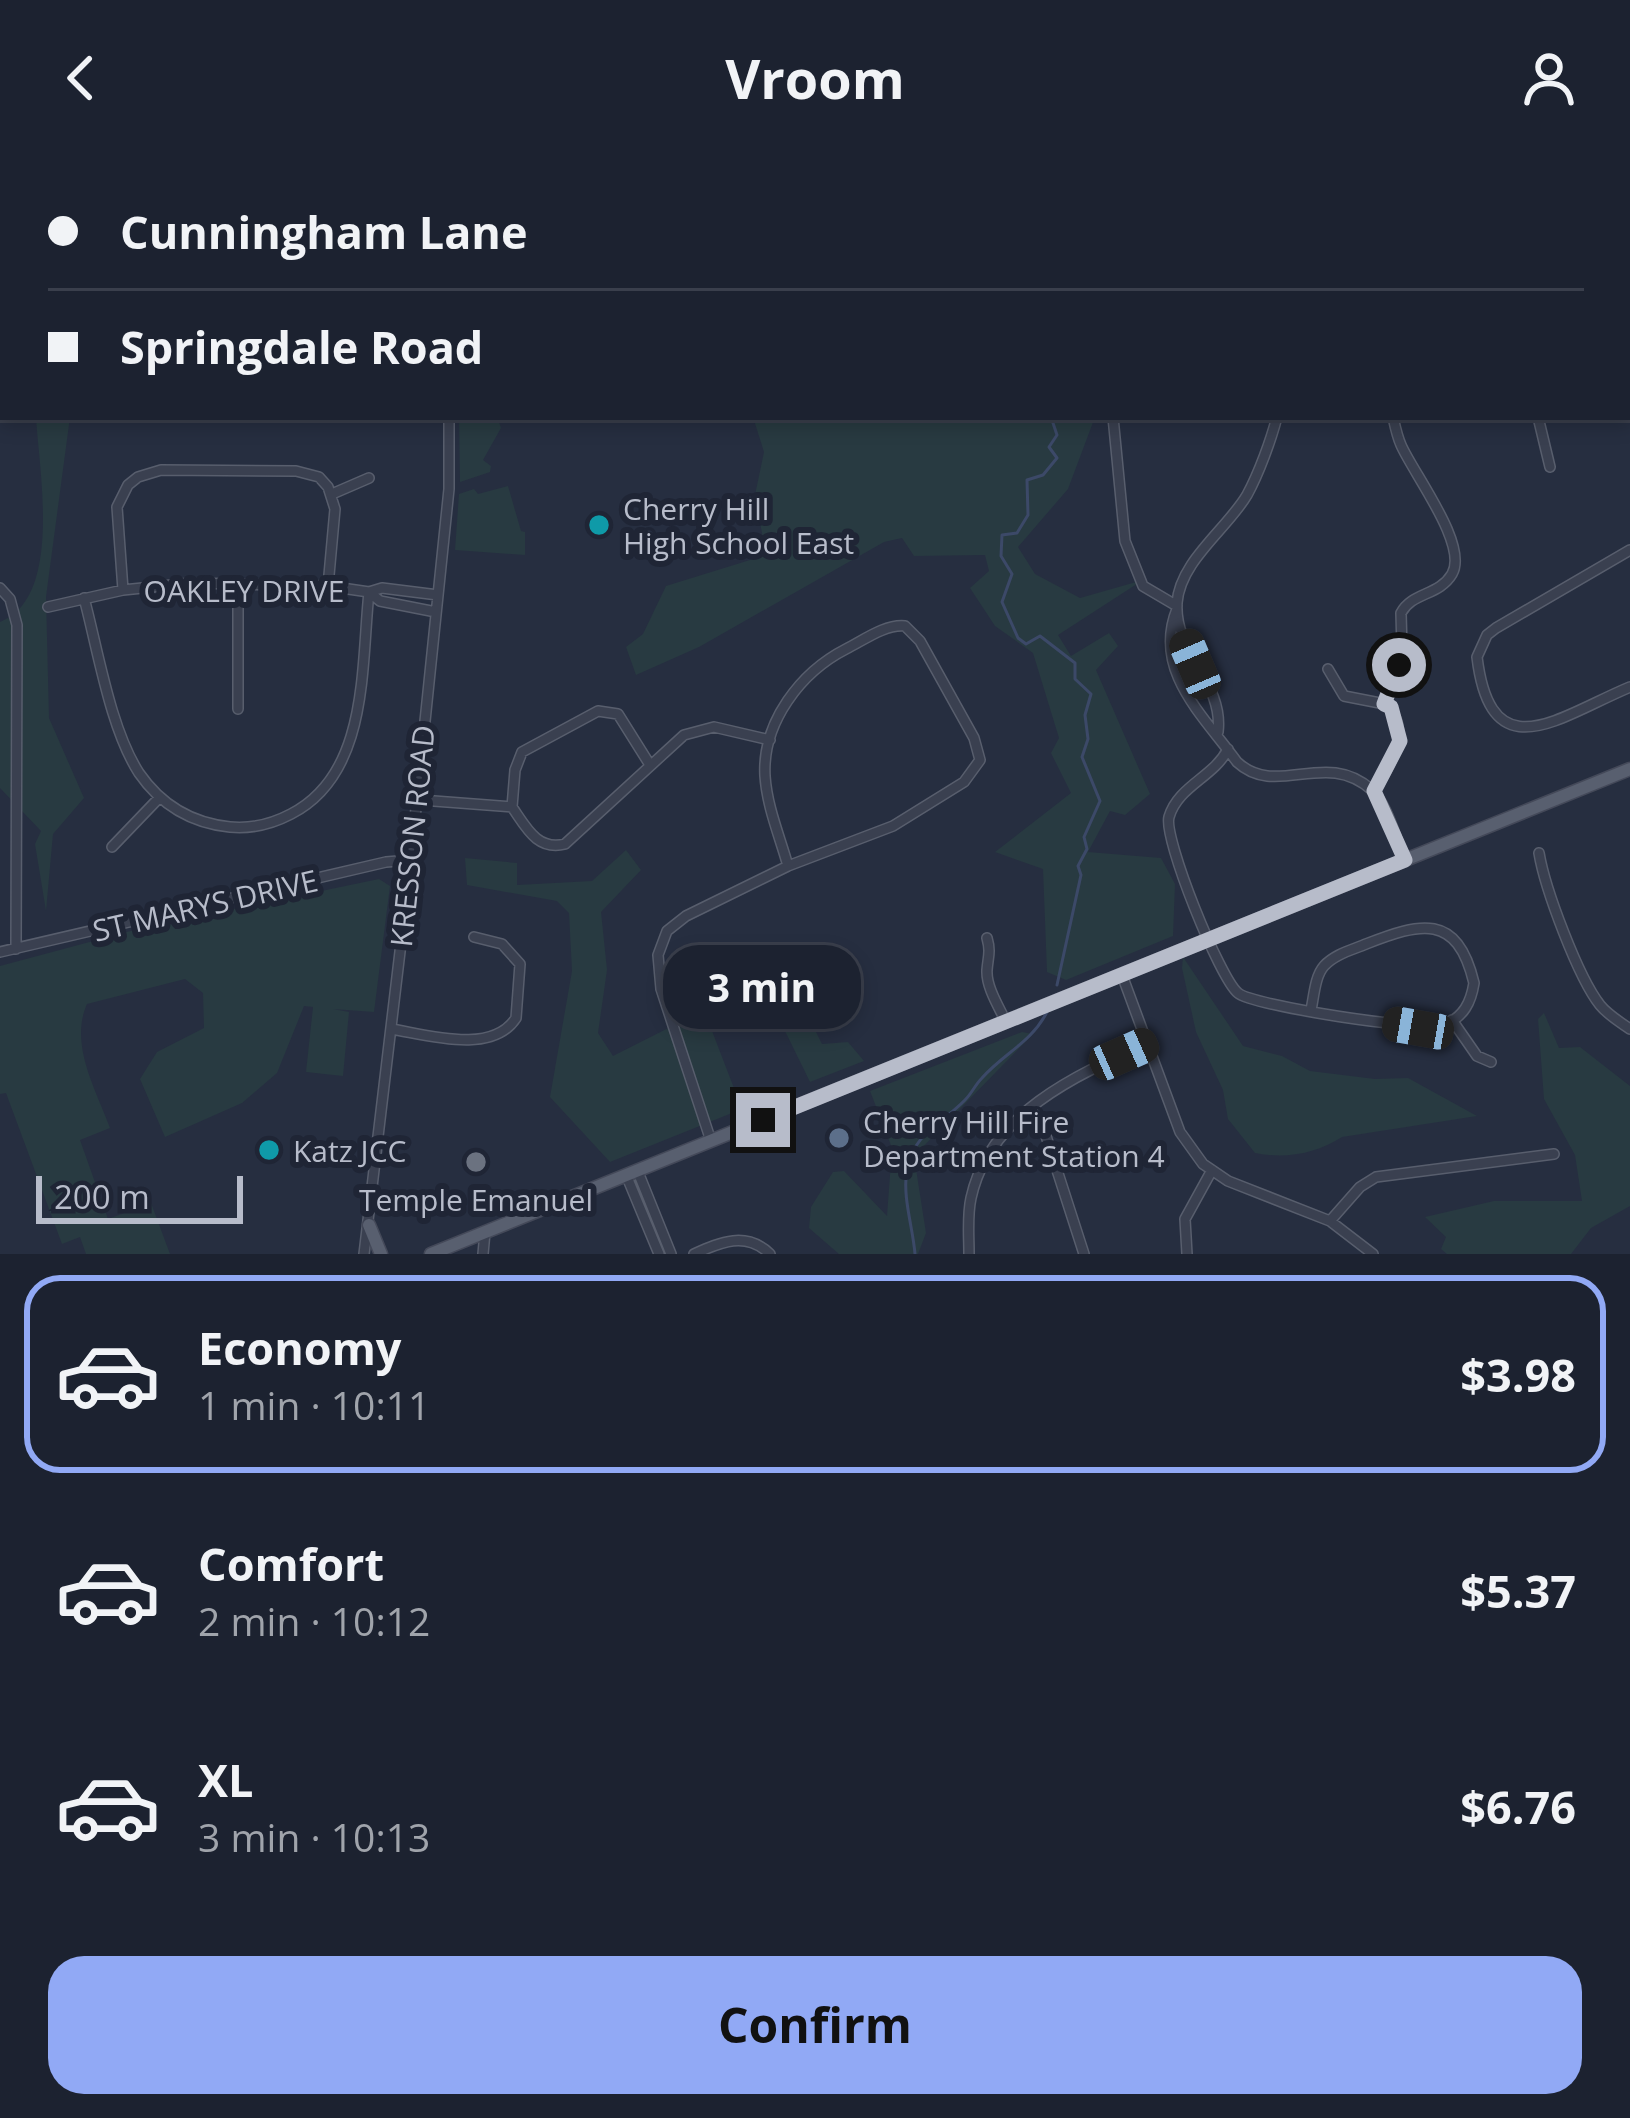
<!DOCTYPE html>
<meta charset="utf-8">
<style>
:root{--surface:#1c2230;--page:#252a38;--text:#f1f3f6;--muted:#a0a4ab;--line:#3a3f4c;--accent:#91a9f5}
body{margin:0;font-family:"Open Sans",sans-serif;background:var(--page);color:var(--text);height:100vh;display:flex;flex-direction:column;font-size:45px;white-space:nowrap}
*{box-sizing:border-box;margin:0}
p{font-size:39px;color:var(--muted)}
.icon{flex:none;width:66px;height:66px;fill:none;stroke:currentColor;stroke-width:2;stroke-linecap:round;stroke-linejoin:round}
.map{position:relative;height:1098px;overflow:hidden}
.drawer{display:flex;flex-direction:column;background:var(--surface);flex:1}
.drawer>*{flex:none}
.banner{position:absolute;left:0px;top:0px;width:1632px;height:264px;box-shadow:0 6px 18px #0003,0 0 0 3px var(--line);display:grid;align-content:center;height:264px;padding:0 48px;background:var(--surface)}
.scale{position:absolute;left:36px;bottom:30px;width:207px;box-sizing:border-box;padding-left:12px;border:6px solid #b7bcca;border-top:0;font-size:33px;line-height:42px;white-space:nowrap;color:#b7bcca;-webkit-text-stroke:9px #1f2535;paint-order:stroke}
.end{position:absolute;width:54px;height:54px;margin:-27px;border:15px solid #b7bcca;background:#111;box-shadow:0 0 0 6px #111}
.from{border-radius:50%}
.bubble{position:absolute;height:84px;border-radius:36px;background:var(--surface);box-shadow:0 6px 18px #0003,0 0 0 3px var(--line);font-size:39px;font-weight:700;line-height:84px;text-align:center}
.car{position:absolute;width:36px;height:72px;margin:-36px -18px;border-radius:15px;box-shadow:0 0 9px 3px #0007;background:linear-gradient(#222 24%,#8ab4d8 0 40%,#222 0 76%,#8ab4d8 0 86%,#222 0)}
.banner b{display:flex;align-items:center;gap:42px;height:114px;font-size:45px}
.banner b+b{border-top:3px solid var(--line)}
.banner i{width:30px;height:30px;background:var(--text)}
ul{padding:21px 0 0;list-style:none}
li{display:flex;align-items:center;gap:36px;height:198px;margin:0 24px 18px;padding:0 24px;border:6px solid transparent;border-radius:36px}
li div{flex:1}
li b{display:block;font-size:45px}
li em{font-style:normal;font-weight:700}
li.active{border-color:var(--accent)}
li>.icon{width:108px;height:108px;stroke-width:1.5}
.button{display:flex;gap:24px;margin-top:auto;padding:24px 48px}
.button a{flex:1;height:138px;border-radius:36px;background:var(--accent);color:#111;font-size:48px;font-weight:700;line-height:138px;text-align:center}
header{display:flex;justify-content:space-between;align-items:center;height:156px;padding:0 48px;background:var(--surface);font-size:54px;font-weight:700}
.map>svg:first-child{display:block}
.green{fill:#283a41}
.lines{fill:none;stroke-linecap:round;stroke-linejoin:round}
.stream{stroke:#3c4968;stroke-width:3}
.minor-casing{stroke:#585e6d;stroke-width:12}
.major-casing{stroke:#444959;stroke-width:15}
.minor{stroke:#3a4050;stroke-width:9}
.major{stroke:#585f6f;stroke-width:12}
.route{stroke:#b7bcca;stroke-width:15}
.culture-dot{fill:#0f9aa8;stroke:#1f2535;stroke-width:4.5}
.service-dot{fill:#5c6f8a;stroke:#1f2535;stroke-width:4.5}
.worship-dot{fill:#6b7280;stroke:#1f2535;stroke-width:4.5}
.labels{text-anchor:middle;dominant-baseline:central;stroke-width:12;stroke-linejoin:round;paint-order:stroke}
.poi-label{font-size:30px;fill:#b7bcca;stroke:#1f2535;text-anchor:start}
.street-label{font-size:30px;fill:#b7bcca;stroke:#1f2535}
</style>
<header><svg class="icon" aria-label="back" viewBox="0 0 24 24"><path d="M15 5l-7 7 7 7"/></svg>Vroom<svg class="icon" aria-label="person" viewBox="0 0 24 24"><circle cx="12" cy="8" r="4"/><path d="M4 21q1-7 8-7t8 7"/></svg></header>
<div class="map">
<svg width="1630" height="1098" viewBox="0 0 1630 1098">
<rect width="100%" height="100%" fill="#262e40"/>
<path class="green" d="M808,0h368v3h-366z
M36,261h34l-24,180 3,121 35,80 -31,36 -7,77 -11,-67 6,-13 -41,-43v-166c63,-24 39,-151 36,-205z
M459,261h38l4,11 -18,32 8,6 -1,6 -30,10z
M753,261h342l-27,72 -50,58 17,27 45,24 63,-18 -85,55 13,21 38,-23 9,13 -22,24 54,124 -25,21 -15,-4 -22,41 73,6 14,26 -2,52 -107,44 -19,-8 -4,-103 -48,-17 76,-59 -20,-40 8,-15 -26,-85 -38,-27 -25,-38 19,-17 -4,-16 -71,1 -12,-18 -18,4 -185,105 -63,28 -10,-28 17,-13 23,-48 84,-26 14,-16 -9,-49 9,-43z
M508,330l13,45 4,1v23l-70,-5 4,-56 15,-5 4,5z
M626,694l15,20 -40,42 6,58 -9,63 15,23 91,-46 38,99 -132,53 -60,-65 22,-126 -3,-58 -12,-12 -90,-16 -2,-27 52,5v22l75,-4z
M379,723l11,7 -16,126 -41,-3 16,3 -6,64 -37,-4 7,-65 -9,-1 -27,67 -35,30 -77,34 -25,-58 17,-27 47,-24 -1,-35 -18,-14 -98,25c-18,40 9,86 23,124l-30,12 28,79 43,-16 19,51h-84l-6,-17 -18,7 -56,-151 -6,1v-128l138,-37z
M745,787l18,16 27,-15 9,15 -14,11 37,74 26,-2 16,19 -54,21 -49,-100 -24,8 -8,-26z
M1183,801l60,89 39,10 28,15 65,8 33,-1 69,38 -135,21c-26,17 -57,22 -87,16l-27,-34 -5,-29 -27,-58 -14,-64z
M1544,857l15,35 21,-1 50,39v120l-39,22 -20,26h-124l-6,-5 5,-12 -21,-20 69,-16h88l-7,-46 -31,-56 -6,-80z
M1022,876l11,2 -119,122 12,77 -8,21h-79l-30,-26 2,-21 22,-35 11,-1 43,45 5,-68 -22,-57z"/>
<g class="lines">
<path class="stream" d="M1073,0l1,3
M1051,261l6,18 -8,12 8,11 -14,17 -16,5 1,35 -11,18 -15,2 -1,21 11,18 -10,28 16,36 8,6 14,-8 35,27v16l16,15 -6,21 3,24 -6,18 18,44 -16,36 3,12 -9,17 3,9 -24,110
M915,1098c-2,-26 -13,-58 -8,-84 6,-37 35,-46 58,-70 7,-7 10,-15 17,-22 22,-25 49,-35 65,-66"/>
<defs>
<path id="minor" d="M302,0l1,1
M524,0v3
M693,0l10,3
M1184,0v3
M183,3v-3
M448,3v-3
M684,3l1,-3
M752,3l9,-3
M1254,3l2,-3
M1350,3v-3
M1486,3v-3
M1629,25l1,-1
M0,89l3,-2
M1629,129h1
M0,207h3
M1113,261l12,124 18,45 34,20
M1538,261l12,50
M332,338l37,-16
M1630,394l-134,78 -9,7 -10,22c14,116 83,59 153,30
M0,432l10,11 7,26 -1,324
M123,434l-6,-83 11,-22 10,-8 23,-7 135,1 23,6 9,10 7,22 -7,77
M369,436l11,9 56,11
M84,442c14,52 26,130 55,175 22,32 52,50 91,54 22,2 42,-3 61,-13 78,-40 70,-147 78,-222
M48,451l75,-17 68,-7 137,3 41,6 13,-4 56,7
M1177,453c-25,62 27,107 60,153 40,37 88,-14 135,28 15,14 24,50 33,70
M1328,513l16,27 41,8
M238,553v-124
M1218,576c6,-50 -44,-79 -41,-129 3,-42 50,-74 70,-108 12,-22 24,-55 30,-78
M1228,593c-14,28 -50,37 -59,68 -6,21 51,162 69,176 15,13 186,39 206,32 20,-8 27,-23 30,-42 -17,-71 -54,-60 -108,-39 -14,6 -31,10 -42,22 -9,10 -10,30 -13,44
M1374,636c16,-28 40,-62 11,-88l17,-54 -1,-37c11,-21 38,-17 51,-39 17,-29 -39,-101 -51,-129 -4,-9 -6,-19 -8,-28
M434,645l78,6
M512,651c14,20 25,44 53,37l119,-109 30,-8 56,13
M512,651l3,-37 7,-18 76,-41 20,3 32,51
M112,691l47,-49
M1539,697c6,36 39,124 61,152 8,10 20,17 30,24
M987,782c4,14 1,19 0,32 -1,17 12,37 19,52
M0,796l386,-90 25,-2
M1122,819l58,157 23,32 25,17 102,40 43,33
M1452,864l25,36 14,6
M391,873c37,6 101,26 125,-11l4,-54 -18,-20 -28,-7
M1028,954l18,26 38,118
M711,985l-50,-152 -3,-34 9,-24 19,-15 102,-50 105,-40 71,-44 16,-22 -6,-22 -54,-97 -15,-15c-20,-2 -41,14 -59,23 -45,23 -84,73 -81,127 2,31 15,61 23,90
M638,1016l33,82
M627,1021l32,77
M1330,1065l30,-34 16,-10 178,-23
M364,1098l45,-378 40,-387v-72
M483,1098l2,-22
M694,1098c27,-12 52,-23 76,0
M969,1098c0,-19 -2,-38 2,-56 18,-84 105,-123 175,-154
M1187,1098l-2,-35 27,-49"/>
<path id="major" d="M369,1069l12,29
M431,1098l1199,-485"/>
</defs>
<use href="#minor" class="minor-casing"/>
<use href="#major" class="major-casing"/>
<use href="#minor" class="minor"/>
<use href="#major" class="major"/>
</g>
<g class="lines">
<path class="route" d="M763,964l642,-260 -31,-69 26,-50 -9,-34 -7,-3 15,-39"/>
</g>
<g class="culture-dot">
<circle cx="599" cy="369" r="12"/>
<circle cx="269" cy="994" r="12"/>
</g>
<circle class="service-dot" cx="839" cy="982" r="12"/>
<circle class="worship-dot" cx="476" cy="1006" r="12"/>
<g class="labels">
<g class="poi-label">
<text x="623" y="352">Cherry Hill<tspan x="623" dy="34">High School East</tspan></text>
<text x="863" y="965">Cherry Hill Fire<tspan x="863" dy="34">Department Station 4</tspan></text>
<text x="293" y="994">Katz JCC</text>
<text x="476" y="1043" text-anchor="middle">Temple Emanuel</text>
</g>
<g class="street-label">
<text x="244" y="434">OAKLEY DRIVE</text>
<text transform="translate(412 680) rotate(-84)">KRESSON ROAD</text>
<text transform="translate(205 749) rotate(-13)">ST MARYS DRIVE</text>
</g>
</g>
</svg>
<div class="scale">200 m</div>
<i class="end from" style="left:1399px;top:509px"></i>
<i class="end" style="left:763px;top:964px"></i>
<div class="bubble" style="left:663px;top:789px;width:198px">3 min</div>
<i class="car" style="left:1195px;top:508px;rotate:337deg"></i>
<i class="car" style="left:1418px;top:872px;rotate:280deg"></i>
<i class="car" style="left:1124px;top:898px;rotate:66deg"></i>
<div class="banner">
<b><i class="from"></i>Cunningham Lane</b>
<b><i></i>Springdale Road</b>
</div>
</div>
<section class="drawer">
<ul>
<li class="active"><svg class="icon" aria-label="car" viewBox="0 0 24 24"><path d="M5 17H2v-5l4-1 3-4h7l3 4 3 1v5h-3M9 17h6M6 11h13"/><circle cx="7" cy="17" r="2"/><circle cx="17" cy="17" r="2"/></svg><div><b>Economy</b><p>1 min · 10:11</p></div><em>$3.98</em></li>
<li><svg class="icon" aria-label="car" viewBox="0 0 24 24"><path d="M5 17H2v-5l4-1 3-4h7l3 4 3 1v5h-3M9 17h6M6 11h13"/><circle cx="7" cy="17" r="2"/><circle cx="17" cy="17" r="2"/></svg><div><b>Comfort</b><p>2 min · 10:12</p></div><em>$5.37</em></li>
<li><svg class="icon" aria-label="car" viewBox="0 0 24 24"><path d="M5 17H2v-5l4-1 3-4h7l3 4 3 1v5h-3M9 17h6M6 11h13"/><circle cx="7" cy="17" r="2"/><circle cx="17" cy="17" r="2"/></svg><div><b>XL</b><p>3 min · 10:13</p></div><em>$6.76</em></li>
</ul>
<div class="button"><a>Confirm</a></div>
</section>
